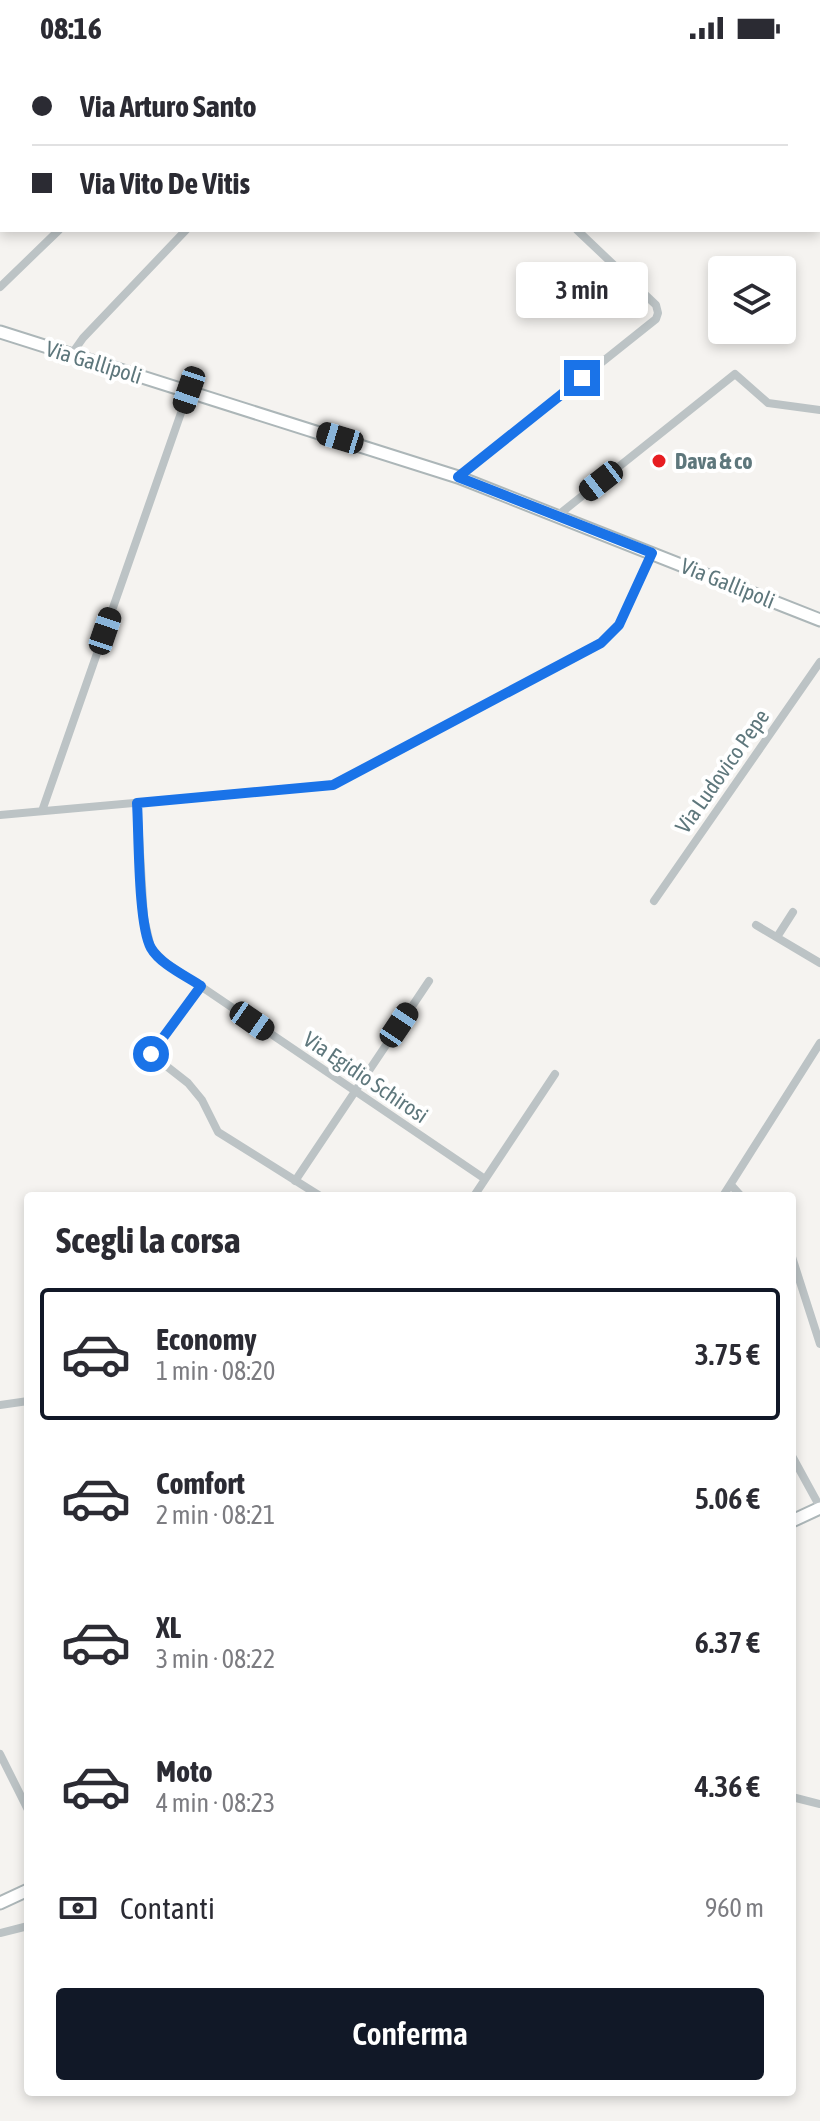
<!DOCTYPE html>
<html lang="it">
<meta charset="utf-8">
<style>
:root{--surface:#fff;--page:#f2f2f3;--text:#2b2b33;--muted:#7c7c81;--line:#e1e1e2;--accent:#111827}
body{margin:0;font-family:"Asap Condensed",sans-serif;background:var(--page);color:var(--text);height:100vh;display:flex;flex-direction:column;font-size:30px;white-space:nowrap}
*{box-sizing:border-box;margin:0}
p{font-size:26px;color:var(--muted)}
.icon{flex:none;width:44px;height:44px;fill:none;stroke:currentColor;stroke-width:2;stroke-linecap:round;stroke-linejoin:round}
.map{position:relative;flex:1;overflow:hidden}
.side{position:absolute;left:24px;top:1136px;width:772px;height:904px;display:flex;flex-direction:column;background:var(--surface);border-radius:8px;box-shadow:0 4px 12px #0003}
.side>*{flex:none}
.top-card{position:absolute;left:0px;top:0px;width:820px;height:176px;box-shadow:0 4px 12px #0003;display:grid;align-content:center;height:176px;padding:0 32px;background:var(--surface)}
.buttons{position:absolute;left:708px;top:200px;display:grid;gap:16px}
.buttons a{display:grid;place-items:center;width:88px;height:88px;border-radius:8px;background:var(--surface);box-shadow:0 4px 12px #0003;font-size:40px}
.end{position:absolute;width:36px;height:36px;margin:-18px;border:10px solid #1a73e8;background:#fff;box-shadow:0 0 0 4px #fff}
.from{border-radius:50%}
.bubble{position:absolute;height:56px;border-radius:8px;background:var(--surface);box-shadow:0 4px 12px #0003;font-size:26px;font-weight:600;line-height:56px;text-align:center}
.car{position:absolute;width:24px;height:48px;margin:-24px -12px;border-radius:10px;box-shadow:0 0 6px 2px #0007;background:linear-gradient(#222 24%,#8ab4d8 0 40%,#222 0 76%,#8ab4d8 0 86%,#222 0)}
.top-card b{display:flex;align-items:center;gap:28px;height:76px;font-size:30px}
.top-card b+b{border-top:2px solid var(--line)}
.top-card i{width:20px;height:20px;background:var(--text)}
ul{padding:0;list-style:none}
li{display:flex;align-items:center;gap:24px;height:132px;margin:0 16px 12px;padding:0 16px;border:4px solid transparent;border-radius:8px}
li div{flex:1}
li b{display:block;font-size:30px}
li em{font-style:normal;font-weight:600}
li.current{border-color:var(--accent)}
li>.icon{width:72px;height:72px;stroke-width:1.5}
h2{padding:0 32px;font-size:36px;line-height:96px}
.pay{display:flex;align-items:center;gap:20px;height:88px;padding:0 32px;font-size:30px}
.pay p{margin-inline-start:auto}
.button{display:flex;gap:16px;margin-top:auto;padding:16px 32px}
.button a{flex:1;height:92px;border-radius:8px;background:var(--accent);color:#fff;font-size:32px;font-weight:600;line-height:92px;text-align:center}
.status{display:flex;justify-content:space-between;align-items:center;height:56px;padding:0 40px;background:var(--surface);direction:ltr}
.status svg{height:22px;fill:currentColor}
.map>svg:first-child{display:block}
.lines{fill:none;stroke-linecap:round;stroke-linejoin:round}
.secondary-casing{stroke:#acb6b8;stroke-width:15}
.minor{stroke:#bcc3c5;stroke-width:8}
.secondary{stroke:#fff;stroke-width:11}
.route{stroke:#1a73e8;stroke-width:10}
.poi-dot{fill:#e71d21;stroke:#fff;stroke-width:3}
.labels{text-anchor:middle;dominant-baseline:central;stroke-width:8;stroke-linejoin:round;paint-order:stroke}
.street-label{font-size:22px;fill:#5e777c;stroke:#fff}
.poi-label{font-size:22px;font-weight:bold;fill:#5e777c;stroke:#fff;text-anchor:start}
</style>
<div class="status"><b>08:16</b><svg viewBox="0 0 49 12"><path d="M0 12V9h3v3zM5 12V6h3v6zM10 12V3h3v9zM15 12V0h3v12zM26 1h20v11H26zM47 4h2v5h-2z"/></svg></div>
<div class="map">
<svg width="820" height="2065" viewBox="0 0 820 2065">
<rect width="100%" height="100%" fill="#f5f3f0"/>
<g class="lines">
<defs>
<path id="secondary" d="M0,276l458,145 362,143
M792,1465l28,-13
M0,1847l28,-13"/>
</defs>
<use href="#secondary" class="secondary-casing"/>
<path class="minor" d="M78,2l2,-2
M586,2l1,-2
M799,2v-2
M818,32l2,2
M0,40l2,1
M0,81l2,-2
M0,231l59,-57
M71,299l12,-17 103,-108
M458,421l198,-158 2,-6 -2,-8 -79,-75
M557,460l178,-142 33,29 52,7
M137,747l7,115 7,30 14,14 320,217
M42,755l147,-421
M0,759l333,-30 268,-142 18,-18 33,-72
M654,845l166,-239
M756,869l64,38
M777,881l16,-25
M201,930l-50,68 37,29 14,17 16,32 102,64
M295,1125l134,-200
M731,1129l10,11
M474,1140l81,-122
M723,1140l97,-153
M792,1201l28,87
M0,1349l28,-4
M792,1400l28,51
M0,1698l28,56
M792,1741l28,7
M0,1877l28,-7"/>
<use href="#secondary" class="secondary"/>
</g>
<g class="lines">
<path class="route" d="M151,998l50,-68c-15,-10 -41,-22 -50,-38 -13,-23 -12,-115 -14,-145l196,-18 268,-142 18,-18 33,-72 -194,-76 124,-99"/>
</g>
<circle class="poi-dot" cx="659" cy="405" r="8"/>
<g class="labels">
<g class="street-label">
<text transform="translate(94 306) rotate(17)">Via Gallipoli</text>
<text transform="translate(728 527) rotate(22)">Via Gallipoli</text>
<text transform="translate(722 715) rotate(-55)">Via Ludovico Pepe</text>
<text transform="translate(366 1021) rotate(34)">Via Egidio Schirosi</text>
</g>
<g class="poi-label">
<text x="675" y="405">Dava &amp; co</text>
</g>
</g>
</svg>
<div class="buttons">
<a><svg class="icon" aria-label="layers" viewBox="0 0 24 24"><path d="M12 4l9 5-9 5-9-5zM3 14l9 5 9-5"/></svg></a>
</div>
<i class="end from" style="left:151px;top:998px"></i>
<i class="end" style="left:582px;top:322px"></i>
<div class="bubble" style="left:516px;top:206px;width:132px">3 min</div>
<i class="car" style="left:189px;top:334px;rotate:199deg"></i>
<i class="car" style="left:340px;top:382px;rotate:287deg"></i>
<i class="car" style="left:601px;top:425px;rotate:232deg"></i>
<i class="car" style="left:105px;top:575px;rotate:19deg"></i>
<i class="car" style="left:252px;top:965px;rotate:125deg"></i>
<i class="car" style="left:399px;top:969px;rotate:34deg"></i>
<div class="top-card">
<b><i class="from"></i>Via Arturo Santo</b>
<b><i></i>Via Vito De Vitis</b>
</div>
<section class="side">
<h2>Scegli la corsa</h2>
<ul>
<li class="current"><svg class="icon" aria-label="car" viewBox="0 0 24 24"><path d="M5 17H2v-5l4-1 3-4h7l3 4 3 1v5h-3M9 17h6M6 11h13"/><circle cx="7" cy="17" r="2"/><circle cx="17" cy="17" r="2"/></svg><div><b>Economy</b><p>1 min · 08:20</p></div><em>3.75 €</em></li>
<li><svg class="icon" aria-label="car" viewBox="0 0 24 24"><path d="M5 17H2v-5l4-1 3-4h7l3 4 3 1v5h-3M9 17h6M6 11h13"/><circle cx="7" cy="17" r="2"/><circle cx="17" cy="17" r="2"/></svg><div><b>Comfort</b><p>2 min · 08:21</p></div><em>5.06 €</em></li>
<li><svg class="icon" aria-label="car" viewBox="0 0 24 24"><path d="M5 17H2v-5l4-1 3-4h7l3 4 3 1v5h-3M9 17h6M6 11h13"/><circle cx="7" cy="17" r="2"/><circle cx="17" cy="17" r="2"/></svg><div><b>XL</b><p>3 min · 08:22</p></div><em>6.37 €</em></li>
<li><svg class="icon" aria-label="car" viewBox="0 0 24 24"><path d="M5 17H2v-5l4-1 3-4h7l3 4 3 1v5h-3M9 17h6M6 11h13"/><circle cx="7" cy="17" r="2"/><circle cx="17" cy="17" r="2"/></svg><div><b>Moto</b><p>4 min · 08:23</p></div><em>4.36 €</em></li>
</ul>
<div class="pay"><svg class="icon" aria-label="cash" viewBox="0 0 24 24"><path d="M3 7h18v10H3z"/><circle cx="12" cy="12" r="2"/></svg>Contanti<p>960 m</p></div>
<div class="button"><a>Conferma</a></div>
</section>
</div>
